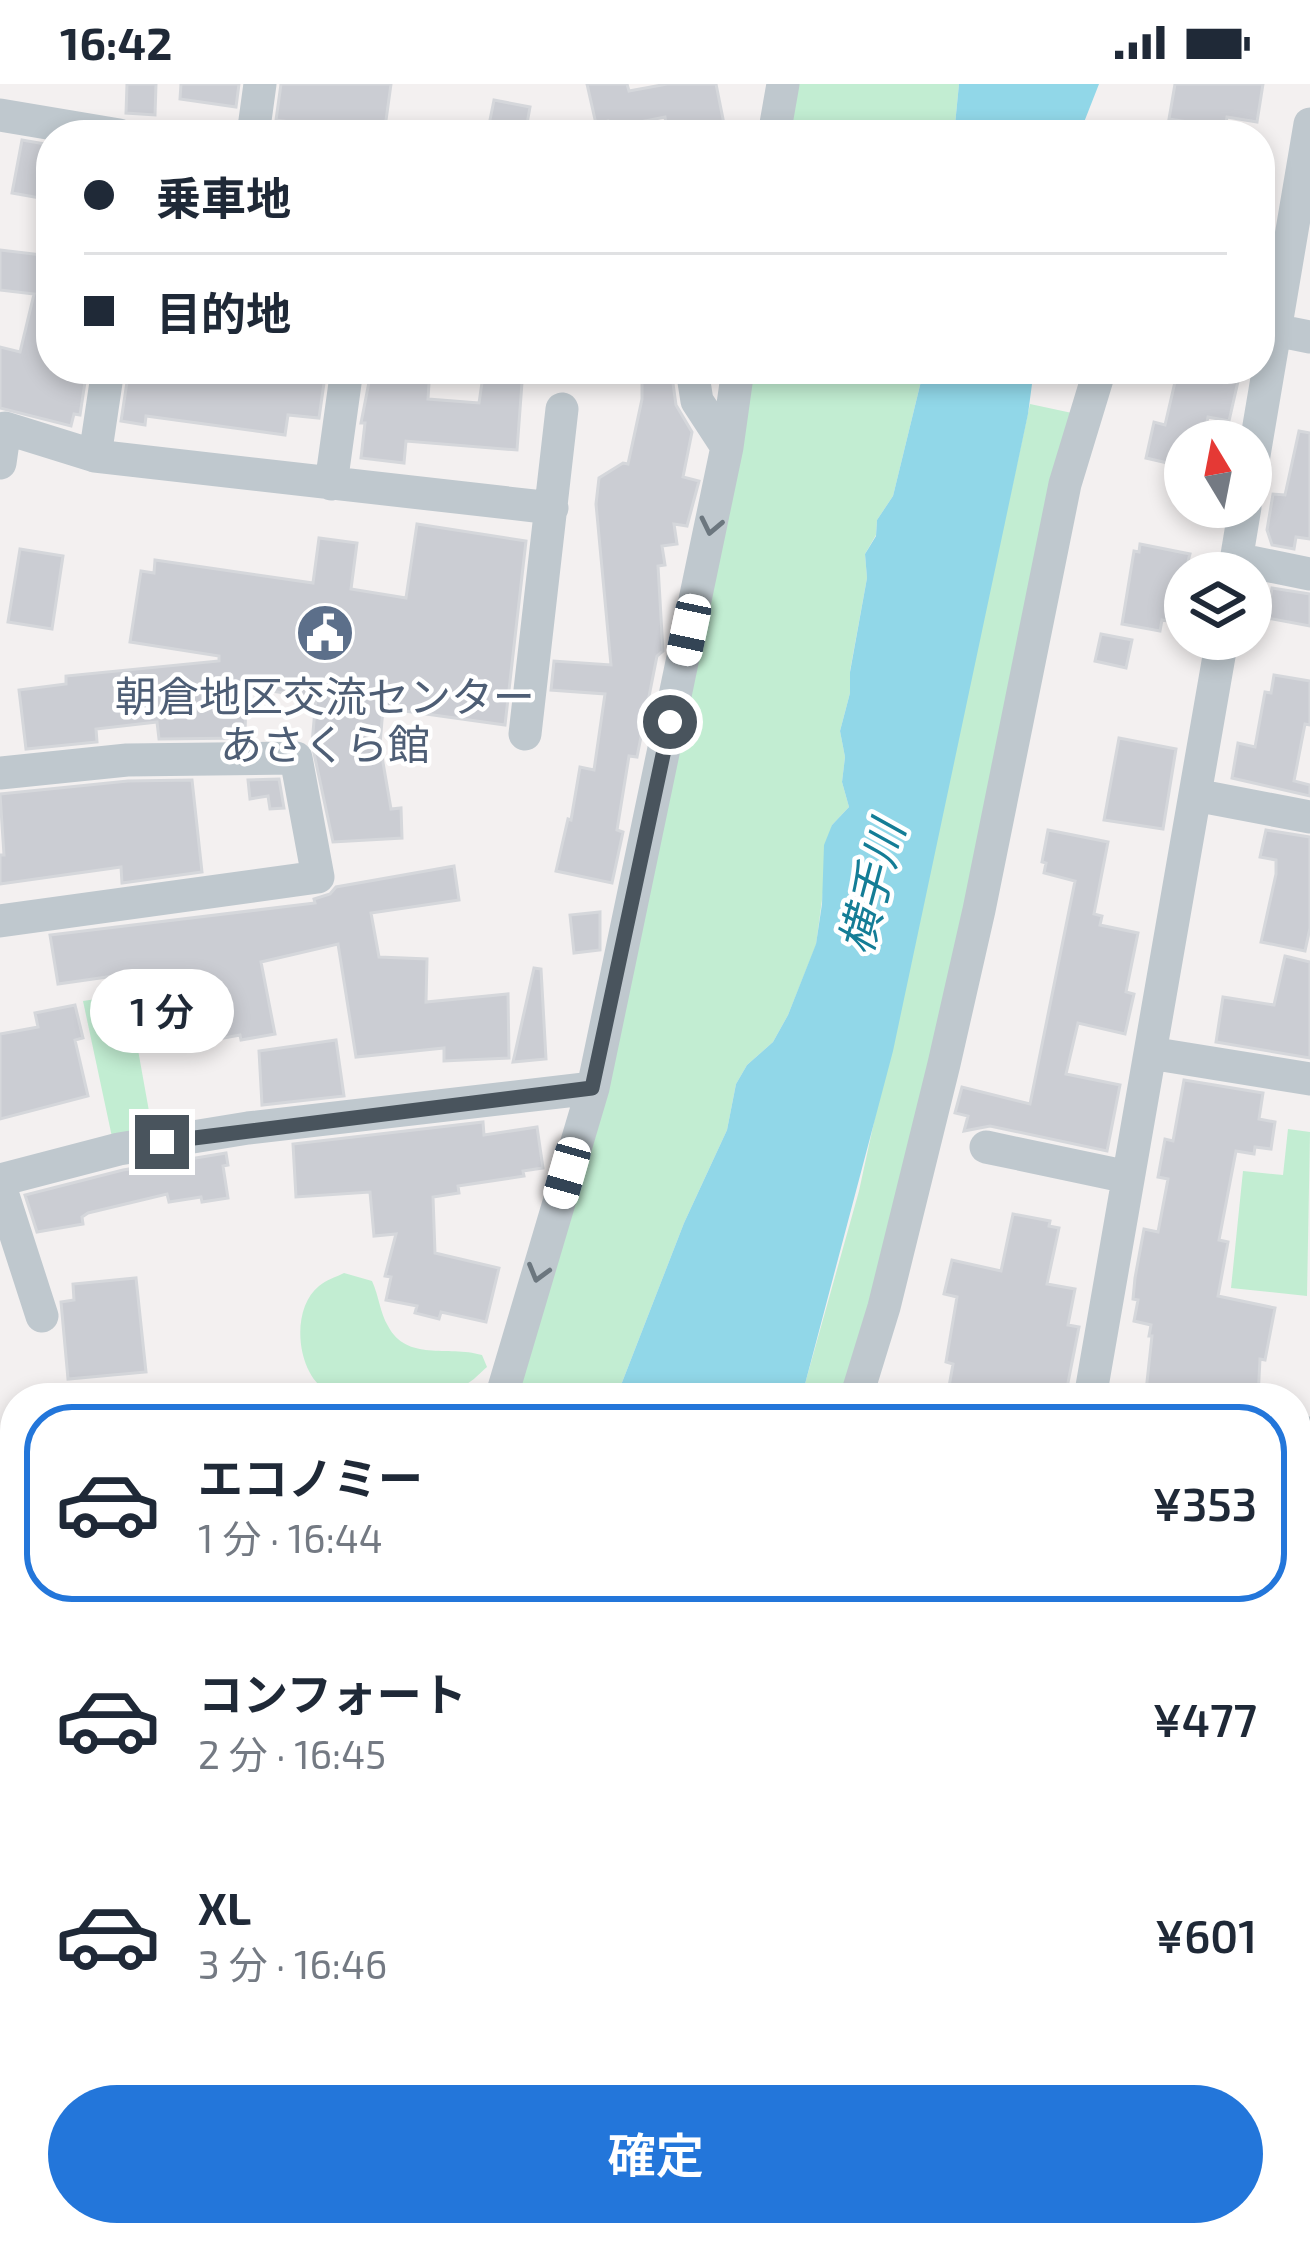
<!DOCTYPE html>
<html lang="ja">
<meta charset="utf-8">
<style>
:root{--surface:#fff;--page:#f6f6f7;--text:#1f2937;--muted:#747a83;--line:#e0e1e3;--accent:#2376da}
body{margin:0;font-family:"Exo 2","Noto Sans JP",sans-serif;background:var(--page);color:var(--text);height:100vh;display:flex;flex-direction:column;font-size:45px;white-space:nowrap}
*{box-sizing:border-box;margin:0}
p{font-size:39px;color:var(--muted)}
.icon{flex:none;width:66px;height:66px;fill:none;stroke:currentColor;stroke-width:2;stroke-linecap:round;stroke-linejoin:round}
.map{position:relative;flex:1;overflow:hidden}
.details{position:absolute;left:0px;top:1299px;width:1311px;height:864px;display:flex;flex-direction:column;background:var(--surface);border-radius:48px 48px 0 0;box-shadow:0 6px 18px #0003}
.details>*{flex:none}
.banner{position:absolute;left:36px;top:36px;width:1239px;height:264px;border-radius:48px;box-shadow:0 6px 18px #0003;display:grid;align-content:center;height:264px;padding:0 48px;background:var(--surface)}
.needle{width:78px;rotate:350deg}
.controls{position:absolute;left:1164px;top:336px;display:grid;gap:24px}
.controls a{display:grid;place-items:center;width:108px;height:108px;border-radius:50%;background:var(--surface);box-shadow:0 6px 18px #0003;font-size:60px}
.end{position:absolute;width:54px;height:54px;margin:-27px;border:15px solid #49545d;background:#fff;box-shadow:0 0 0 6px #fff}
.from{border-radius:50%}
.bubble{position:absolute;height:84px;border-radius:42px;background:var(--surface);box-shadow:0 6px 18px #0003;font-size:39px;font-weight:600;line-height:84px;text-align:center}
.car{position:absolute;width:36px;height:72px;margin:-36px -18px;border-radius:15px;box-shadow:0 0 9px 3px #0007;background:linear-gradient(#fff 24%,#345 0 40%,#fff 0 76%,#345 0 86%,#fff 0)}
.banner b{display:flex;align-items:center;gap:42px;height:114px;font-size:45px}
.banner b+b{border-top:3px solid var(--line)}
.banner i{width:30px;height:30px;background:var(--text)}
ul{padding:21px 0 0;list-style:none}
li{display:flex;align-items:center;gap:36px;height:198px;margin:0 24px 18px;padding:0 24px;border:6px solid transparent;border-radius:48px}
li div{flex:1}
li b{display:block;font-size:45px}
li em{font-style:normal;font-weight:600}
li.active{border-color:var(--accent)}
li>.icon{width:108px;height:108px;stroke-width:1.5}
.action{display:flex;gap:24px;margin-top:auto;padding:24px 48px}
.action a{flex:1;height:138px;border-radius:72px;background:var(--accent);color:#fff;font-size:48px;font-weight:600;line-height:138px;text-align:center}
.status{display:flex;justify-content:space-between;align-items:center;height:84px;padding:0 60px;background:var(--surface);direction:ltr}
.status svg{height:33px;fill:currentColor}
.map>svg:first-child{display:block}
.green{fill:#c2edd2}
.sand{fill:#f3ede2}
.water{fill:#91d7e8}
.building{fill:#cbcdd3;stroke:#d5d7db;stroke-width:3}
.lines{fill:none;stroke-linecap:round;stroke-linejoin:round}
.minor{stroke:#bfc8ce;stroke-width:33}
.oneway{stroke:#6c777f}
.route{stroke:#49545d;stroke-width:15}
.labels{text-anchor:middle;dominant-baseline:central;stroke-width:9;stroke-linejoin:round;paint-order:stroke}
.service-label{font-size:42px;fill:#4e5e75;stroke:#fff}
.water-label{font-size:45px;font-style:italic;fill:#147d96;stroke:#fff}
</style>
<div class="status"><b>16:42</b><svg viewBox="0 0 49 12"><path d="M0 12V9h3v3zM5 12V6h3v6zM10 12V3h3v9zM15 12V0h3v12zM26 1h20v11H26zM47 4h2v5h-2z"/></svg></div>
<div class="map">
<svg width="1310" height="2163" viewBox="0 0 1310 2163">
<rect width="100%" height="100%" fill="#f3f0f0"/>
<path class="green" d="M782,0h177l-5,51h-181z
M738,285h186l-31,127 -16,24 -1,15 -11,19 2,24 -17,93v22l-10,38 5,26 -3,25 7,25 -17,18 -16,120 -28,70 -15,27 -26,23 -11,19 -9,46 -43,93 -68,175h-115l92,-310z
M1030,320l56,12 -230,982h-55l58,-207z
M128,910l24,134 -40,9 -29,-136z
M1288,1045l22,3 -3,164 -76,-8 12,-117 40,4z
M344,1189l28,8c7,15 8,32 16,45 19,36 59,19 94,29l5,12c-7,6 -14,14 -22,18 -24,15 -112,20 -137,7 -32,-18 -38,-83 -9,-106 7,-6 17,-9 25,-13z
M0,1400h15v79h-15z
M1296,1530l14,1v82h-14z
M247,2148h99l-5,15h-98z
M631,2148h57l-2,15h-56z
M817,2148h36l1,15h-38z
M956,2148h118v15h-119z"/>
<path class="sand" d="M479,2148h31l10,12 15,-12 20,2 -3,13h-89z
M580,2148h51l-1,15h-54z"/>
<path class="water" d="M959,0h140l-20,51h-125z
M924,285h110l-6,45 -135,637 -88,333 -4,14h-185l68,-175 43,-93 9,-46 11,-19 26,-23 15,-27 28,-71 6,-40 2,-59 8,-20 17,-18 -7,-25 3,-25 -5,-26 10,-38v-21l17,-94 -2,-24 11,-18 1,-16 16,-24z
M346,2148h133l-16,15h-122z"/>
<path class="building" d="M127,0h29l-1,31 -29,-2z
M181,0h58l-3,23 -56,-8z
M281,0h110l-7,51h-47l1,-6 -62,-9z
M587,0h40l2,7 38,-7h49l9,45 -57,6 -3,-18 -55,11 -2,-7 -12,3z
M1175,0h88l-6,38 -30,-5 -2,11 -56,-9z
M494,16l36,7 -5,28h-38z
M22,56l29,5v55l-39,-7z
M0,166l51,6v113h36l-7,46 -6,-1 -3,12 -71,-18v-61l20,5 14,-58 -34,-4z
M129,285h132l64,7 -6,42 -31,-3 -3,20 -139,-19 -1,9 -24,-4z
M484,285h39l-6,81 -111,-9 -2,22 -43,-5 4,-35h-4l9,-46 59,6 -1,16 51,4z
M642,285h29l5,36 16,27 -9,45 16,4 -12,45 -13,-2 3,20 -15,2 3,19 -7,1 5,85 -6,5 -20,101 -8,-1 -12,74 6,2 -11,51 -56,-12 12,-52 3,1 9,-53 14,3 11,-76 -54,-4 3,-29 57,4 -15,-161 3,-26 24,-15 5,1 14,-65z
M1178,285h53l-2,6 10,2 -10,44 -21,-4 -5,24h-18v26l-39,-9 8,-36 11,3z
M1299,347l11,2v106l-14,-2 -2,12 -22,-4 -5,-15 6,-36 12,1z
M417,440l109,17 -21,184 -122,-17 -3,37 11,64 10,-1 1,30 -69,4 -21,-98 4,-46 -70,-11 -1,51 -86,1 -2,-17 -61,7 1,13 -71,7 -7,-59 47,-6v-8l153,-15v-5l-89,-14 11,-71 13,2 1,-13 158,23 6,-45 38,5 -6,46 55,9z
M1140,460l50,10 -5,19v51l-23,-4 -2,11 -38,-7 12,-73 5,1z
M20,465l43,7 -11,73 -44,-7z
M1272,504l38,6v32l-43,-8z
M1101,550l31,6 -6,28 -31,-7z
M1274,591l36,6v44l-5,-1 -11,57 16,4v11l-78,-18 6,-35 17,4 10,-55 6,1z
M1119,654l57,11 -13,80 -59,-9z
M279,695l5,29 -14,1 -2,-13 -18,3 -2,-19z
M192,696l10,92 -80,11 -1,-16 -121,17v-29h4l-4,-61 128,-13z
M1048,746l60,12 -14,72 8,2 -2,9 38,8 -12,59 8,2 -9,40 -47,-11 -12,51 54,11 -13,66 -117,-25 -26,5 4,-15 -13,-3 7,-26 68,17 45,-223 -31,-8 2,-10 -4,-1z
M1266,746l44,7v91l-5,23 -44,-9 15,-68v-14l-16,-3z
M454,782l5,34 -88,13 8,44 48,2 -1,43 82,-8 1,64 -65,3v-13l-88,9 -18,-113 -77,18 14,72 -34,6 -1,-5 -38,7 -13,-66 -38,7 -2,-12 -91,13 -8,-49 265,-32 -1,-4 16,-5 6,-7z
M600,828v38l-26,3 -4,-38z
M1285,872l25,6v96l-94,-16 7,-45 51,8z
M534,884l7,1 5,90 -33,3z
M75,921l8,33 -8,2 13,56 -88,23v-85l38,-7 -3,-14z
M336,956l8,56 -82,9 -3,-54z
M1184,996l79,13 -4,26 16,3 -4,27 -16,-2 -1,7 -18,-3 -17,89 9,2 -10,54 57,12 -10,52 -5,-1 -2,39h-68l-44,-7 6,-55h-3l2,-11 -17,-4 4,-21 -5,-1 2,-21 9,-49 14,3 10,-53 -10,-2 7,-38 8,2z
M483,1038l1,13 53,-8 6,41 -20,3 1,5 -66,10 1,7 -26,4 2,56 64,15 -13,54 -45,-10 -2,7 -24,-6 2,-7 -31,-6 5,-23 -6,-1 11,-42 -22,2 -4,-44 -74,5 -3,-53z
M226,1069l2,12 -5,1 5,32 -26,4 -1,-5 -32,5 -2,-8 -79,19 -6,4 1,7 -46,8 -12,-37 98,-25z
M1013,1130l37,7 -1,5 10,2 -12,56 28,5 -7,36 11,2 -14,71h-118l6,-34 -7,-2 11,-65 -13,-3 8,-34 49,11z
M136,1194l10,94 -78,7 -7,-77 13,-2 -1,-16z"/>
<g class="lines">
<path class="minor" d="M0,31l119,20
M253,51l7,-51
M774,51l9,-51
M1260,243l50,10
M692,285l5,32 30,46
M95,372l13,-87
M0,379l5,-35 90,28 457,52
M1251,389l59,-349
M331,400l16,-115
M1236,475l74,15
M1234,489l11,-66
M525,650l37,-325
M0,689l127,-13 169,-2 22,119 -318,44
M1195,711l115,22
M1150,969l160,26
M986,1063l142,30
M0,1096l119,-31 129,-21 345,-40
M0,1102l42,130
M501,1314l92,-310 134,-641 11,-78
M856,1314l28,-91 60,-243 35,-154 86,-426 35,-115
M1090,1314l132,-759
M1296,1348l14,1
M0,1494h15
M1296,1735h14
M0,2000l15,-14
M719,2148l4,15
M929,2148v15
M243,2163l4,-15"/>
</g>
<defs><path id="oneway-chevron" d="M-2-3.5L2.5 0L-2 3.5" fill="none" stroke-width="1.6" stroke-linecap="round" stroke-linejoin="round" transform="scale(3)"/></defs>
<g class="oneway">
<use href="#oneway-chevron" transform="translate(711 442) rotate(102)"/>
<use href="#oneway-chevron" transform="translate(538 1189) rotate(106)"/>
</g>
<g class="lines">
<path class="route" d="M162,1058l430,-54 78,-366"/>
</g>
<defs>
<symbol id="civic-disc" viewBox="-11 -11 22 22"><circle r="9.5" fill="#5c6f8a" stroke="#fff"/><path d="M-.6-6.5H3V-4.5H.6V-3L4-1V1h2V6H-6V1h2V-1L-.6-3ZM-1.2 2.5V6h2.4V2.5Z" fill="#fff"/></symbol>
</defs>
<g fill-rule="evenodd">
<use href="#civic-disc" x="292" y="516" width="66" height="66"/>
</g>
<g class="labels">
<g class="service-label">
<text x="325" y="611">朝倉地区交流センター<tspan x="325" dy="48">あさくら館</tspan></text>
</g>
<g class="water-label">
<text transform="translate(870 803) rotate(-75)">横手川</text>
</g>
</g>
</svg>
<div class="controls">
<a><svg class="needle" viewBox="-14 -14 28 28"><path d="M0-13l5 13h-10z" fill="#e53935"/><path d="M0 13l5-13h-10z" fill="#747a83"/></svg></a>
<a><svg class="icon" aria-label="layers" viewBox="0 0 24 24"><path d="M12 4l9 5-9 5-9-5zM3 14l9 5 9-5"/></svg></a>
</div>
<i class="end from" style="left:670px;top:638px"></i>
<i class="end" style="left:162px;top:1058px"></i>
<div class="bubble" style="left:90px;top:885px;width:144px">1 分</div>
<i class="car" style="left:689px;top:546px;rotate:192deg"></i>
<i class="car" style="left:567px;top:1089px;rotate:196deg"></i>
<div class="banner">
<b><i class="from"></i>乗車地</b>
<b><i></i>目的地</b>
</div>
<section class="details">
<ul>
<li class="active"><svg class="icon" aria-label="car" viewBox="0 0 24 24"><path d="M5 17H2v-5l4-1 3-4h7l3 4 3 1v5h-3M9 17h6M6 11h13"/><circle cx="7" cy="17" r="2"/><circle cx="17" cy="17" r="2"/></svg><div><b>エコノミー</b><p>1 分 · 16:44</p></div><em>¥353</em></li>
<li><svg class="icon" aria-label="car" viewBox="0 0 24 24"><path d="M5 17H2v-5l4-1 3-4h7l3 4 3 1v5h-3M9 17h6M6 11h13"/><circle cx="7" cy="17" r="2"/><circle cx="17" cy="17" r="2"/></svg><div><b>コンフォート</b><p>2 分 · 16:45</p></div><em>¥477</em></li>
<li><svg class="icon" aria-label="car" viewBox="0 0 24 24"><path d="M5 17H2v-5l4-1 3-4h7l3 4 3 1v5h-3M9 17h6M6 11h13"/><circle cx="7" cy="17" r="2"/><circle cx="17" cy="17" r="2"/></svg><div><b>XL</b><p>3 分 · 16:46</p></div><em>¥601</em></li>
</ul>
<div class="action"><a>確定</a></div>
</section>
</div>
